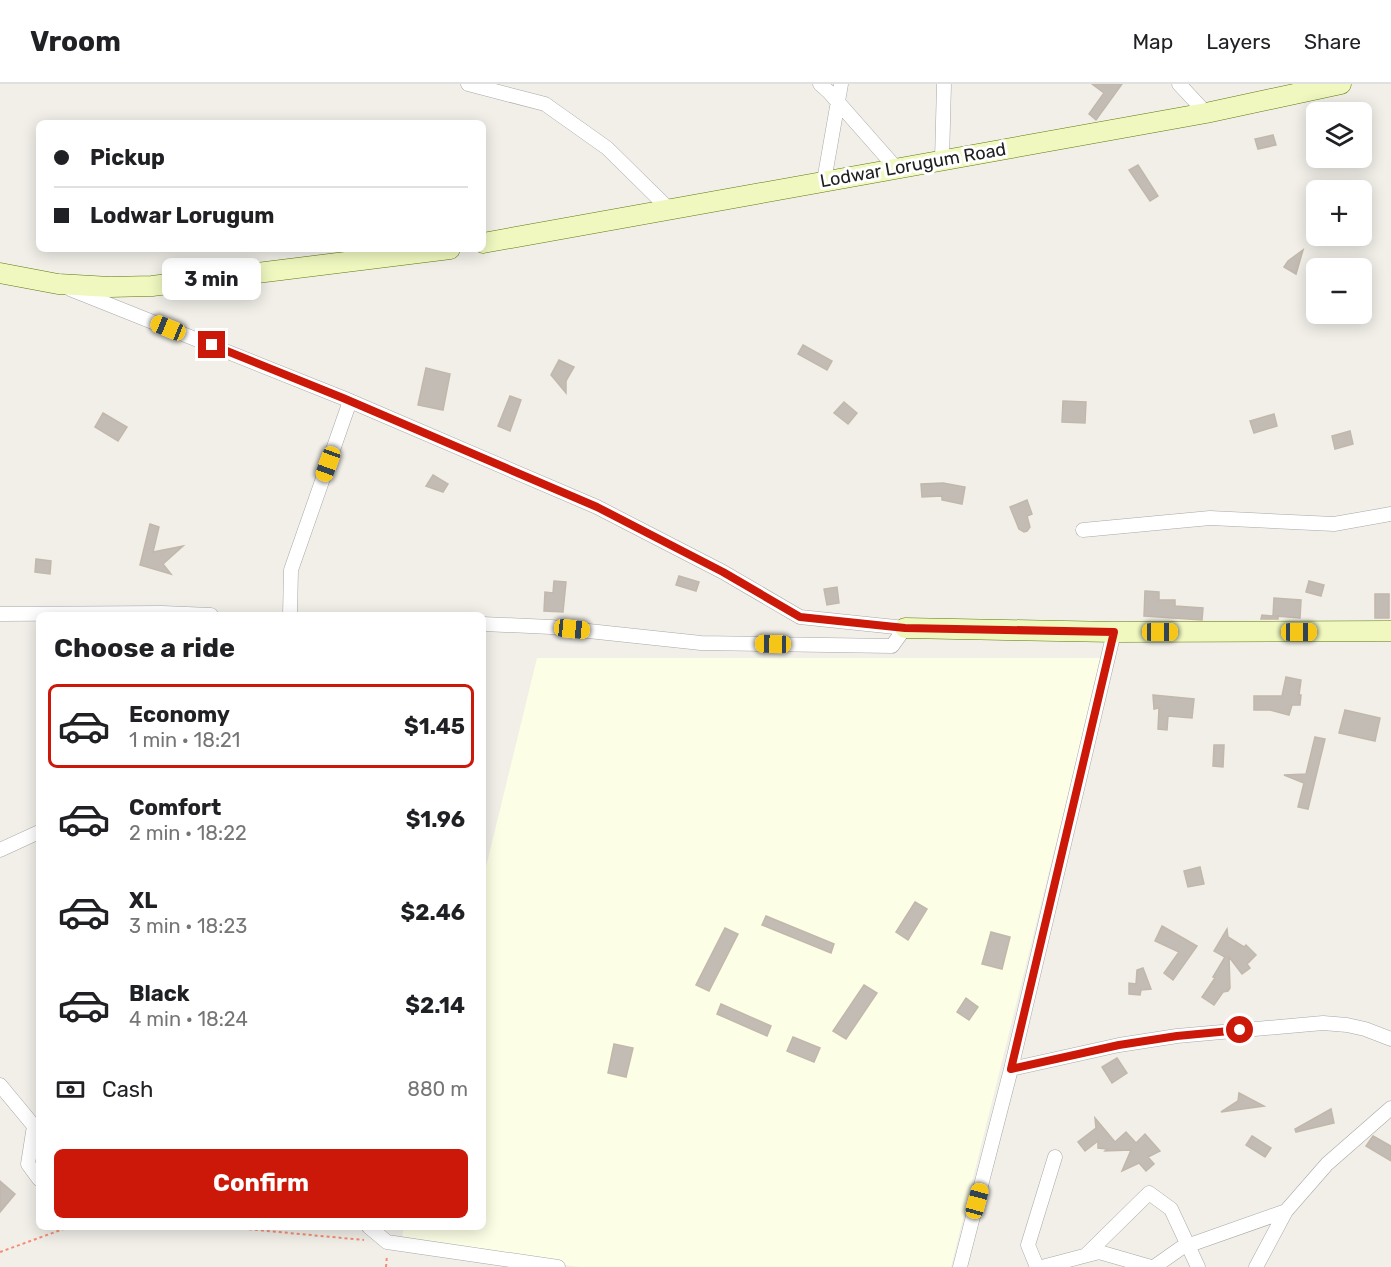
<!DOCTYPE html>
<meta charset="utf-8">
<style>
:root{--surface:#fff;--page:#f6f6f6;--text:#202124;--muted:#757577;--line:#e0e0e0;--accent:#cb1808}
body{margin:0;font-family:Rubik,sans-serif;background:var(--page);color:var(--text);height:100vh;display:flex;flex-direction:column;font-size:22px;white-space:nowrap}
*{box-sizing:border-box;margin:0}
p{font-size:20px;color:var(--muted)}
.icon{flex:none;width:33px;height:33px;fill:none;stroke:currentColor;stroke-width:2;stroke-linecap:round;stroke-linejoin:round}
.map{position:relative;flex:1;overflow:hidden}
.panel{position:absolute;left:36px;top:528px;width:450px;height:618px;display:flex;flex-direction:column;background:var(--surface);border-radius:9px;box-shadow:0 3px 15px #0003}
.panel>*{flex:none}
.guide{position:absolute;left:36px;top:36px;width:450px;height:132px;border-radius:9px;box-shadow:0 3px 15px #0003;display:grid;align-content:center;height:132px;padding:0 18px;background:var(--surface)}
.controls{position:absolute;left:1306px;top:18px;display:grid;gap:12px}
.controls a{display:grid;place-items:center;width:66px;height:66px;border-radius:9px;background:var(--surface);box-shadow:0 3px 15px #0003;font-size:30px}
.end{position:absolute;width:27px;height:27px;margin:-14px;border:8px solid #cb1808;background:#fff;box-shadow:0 0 0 3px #fff}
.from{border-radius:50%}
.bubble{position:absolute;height:42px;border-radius:9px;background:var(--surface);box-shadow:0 3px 15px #0003;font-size:20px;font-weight:700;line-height:42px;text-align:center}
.car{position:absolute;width:18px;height:36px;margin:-18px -9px;border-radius:8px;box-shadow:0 0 4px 2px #0007;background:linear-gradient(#f5c518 24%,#345 0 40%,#f5c518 0 76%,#345 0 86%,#f5c518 0)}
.guide b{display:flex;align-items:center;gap:21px;height:57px;font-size:22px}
.guide b+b{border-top:2px solid var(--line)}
.guide i{width:15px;height:15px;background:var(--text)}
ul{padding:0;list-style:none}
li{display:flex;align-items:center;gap:18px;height:84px;margin:0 12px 9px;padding:0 6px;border:3px solid transparent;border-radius:9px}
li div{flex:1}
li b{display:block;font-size:22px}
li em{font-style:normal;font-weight:700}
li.active{border-color:var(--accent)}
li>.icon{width:54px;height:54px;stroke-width:1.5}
h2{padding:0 18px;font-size:27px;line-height:72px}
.pay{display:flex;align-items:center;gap:15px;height:66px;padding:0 18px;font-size:22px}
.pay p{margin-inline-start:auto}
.action{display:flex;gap:12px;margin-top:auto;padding:12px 18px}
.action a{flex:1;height:69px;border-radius:9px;background:var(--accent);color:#fff;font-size:24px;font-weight:700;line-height:69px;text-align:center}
header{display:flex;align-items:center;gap:36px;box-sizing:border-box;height:84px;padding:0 30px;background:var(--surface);border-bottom:2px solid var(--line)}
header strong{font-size:28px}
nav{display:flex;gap:33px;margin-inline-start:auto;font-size:21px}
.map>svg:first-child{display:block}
.education{fill:#fcfee5}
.building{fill:#c2bcb5;stroke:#c2b7ab;stroke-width:1.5}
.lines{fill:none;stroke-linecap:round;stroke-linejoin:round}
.street-casing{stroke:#a8a8a8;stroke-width:15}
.secondary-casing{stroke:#627709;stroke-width:21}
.path{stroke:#f58d76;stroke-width:2;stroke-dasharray:3 3;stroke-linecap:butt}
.street{stroke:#fff;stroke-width:14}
.secondary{stroke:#f0f8c0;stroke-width:20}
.route{stroke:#cb1808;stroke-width:8}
.labels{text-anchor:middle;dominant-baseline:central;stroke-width:6;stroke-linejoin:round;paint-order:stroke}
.street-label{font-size:18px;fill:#212121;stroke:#fff}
</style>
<header>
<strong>Vroom</strong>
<nav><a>Map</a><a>Layers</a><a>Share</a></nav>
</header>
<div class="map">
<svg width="1391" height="1183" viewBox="0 0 1391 1183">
<rect width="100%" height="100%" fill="#f1efe8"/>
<path class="education" d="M537,574h565l-151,609h-372l-178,-26 3,-14h79v-348z"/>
<path class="building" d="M1092,0h30l-26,36 -7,-6 15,-21z
M1273,51l3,10 -18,4 -3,-10z
M1138,81l20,31 -8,5 -21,-31z
M1303,166l-7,24 -12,-7 4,-6z
M803,261l29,16 -5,9 -29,-16z
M559,276l15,7 -8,14v12l-15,-18z
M426,284l24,6 -7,36 -25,-5z
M510,312l11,4 -11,31 -12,-5z
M1063,317l23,1 -1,21 -23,-1z
M844,318l13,11 -9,11 -14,-11z
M103,329l24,14 -9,14 -23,-14z
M1274,330l3,12 -23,7 -4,-12z
M1350,347l3,13 -18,5 -3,-13z
M433,391l15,9 -5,8 -17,-6z
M943,399l22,4 -3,17 -20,-4v-4l-20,1 -1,-13z
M1027,416l5,14 -5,2 3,11 -3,4 -3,1 -5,-3 -9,-22z
M150,440l9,3 -6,25 30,-6 -20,18 8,10 -31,-9z
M36,475l15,2 -1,13 -15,-2z
M679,492l20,6 -3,9 -20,-6z
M554,497l12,1 -3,30 -19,-1 1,-19 8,1z
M1309,497l15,4 -3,11 -15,-4z
M837,503l2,16 -12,2 -3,-16z
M1145,507l14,1v8h16v6l28,2 -1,12 -58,-4z
M1375,510h14v24h-14z
M1274,514l27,2 -1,18 -25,-2h3v3h-17l1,-4 11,1z
M1286,593l15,3 -2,15h2l-1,10h-8l-3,10 -19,-5h-16v-14h28z
M1153,611l41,4 -2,19 -24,-2 -1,14 -9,-1 1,-21 -5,1z
M1345,626l35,8 -5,23 -36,-8z
M1315,653l10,2 -17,70 -10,-2 6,-24 -20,-8 22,-1z
M1214,661h10l-1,22 -10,-1z
M1200,783l4,17 -16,3 -4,-16z
M915,818l12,7 -19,31 -12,-8z
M766,832l68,28 -3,9 -69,-28z
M1162,842l35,20 -24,34 -9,-7 15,-21 -24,-11z
M725,844l13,6 -29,57 -13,-6z
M1227,845l1,8 16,10 2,-2 10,10 -9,9 3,4 -8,6 -13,-17 1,31 -2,3 -5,1 -9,13 -12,-8 13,-19 -2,-1 12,-20 -11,-6z
M991,848l19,5 -8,32 -20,-5z
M1143,884l8,21 -10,1 -1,5 -11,-1v-11l7,1 1,-14z
M864,901l13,8 -31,46 -13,-8z
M966,914l12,9 -9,13 -12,-8z
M721,920l50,22 -4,10 -50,-22z
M793,953l27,11 -6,14 -27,-11z
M614,960l19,4 -7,29 -18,-4z
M1117,974l10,15 -15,10 -10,-16z
M1239,1009l25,13 -43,6 17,-11z
M1331,1025l3,14 -38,9 -1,-3z
M1095,1034l20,24 11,-10 10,11 9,-9 15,17 -12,6 6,7 -8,7 -7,-8 -17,8 9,-21 -26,1 2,-2 -9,-1v-7l-13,10 -7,-9 18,-14z
M1252,1052l19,12 -6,9 -19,-12z
M1373,1052l18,10v15l-25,-15z
M0,1097l15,13 -15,18z"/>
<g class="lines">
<defs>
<path id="street" d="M468,0l77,20 62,44 62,61
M820,0l9,8 67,76
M1179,0l27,29
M942,76l2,-76
M824,97l17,-97
M70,205l273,109 254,109 126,65 77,45 105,11
M1083,446l127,-12 124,6 57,-10
M0,530l162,-1 49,2
M290,531l1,-45 59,-169
M483,540l68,3 150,16 191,3 13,-18
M0,766l39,-18
M1011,985l108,-24 58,-9 146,-13 24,2 18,4 26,10
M0,1001l34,41 -6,38 11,15
M369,1143l18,15 171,25
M1086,1171l63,-62 22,16 27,58
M960,1183l51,-198 103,-437
M1037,1183l-9,-22 27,-88
M1042,1183l57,-15 52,15
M1154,1183l27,-19 105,-37
M1256,1183l30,-56 41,-47 64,-56"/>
<path id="secondary" d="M483,159l723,-130 135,-29
M0,189l58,11 52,3 42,-1 298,-37
M905,544l209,4 277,-1"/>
</defs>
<use href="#street" class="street-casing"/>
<use href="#secondary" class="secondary-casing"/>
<path class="path" d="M225,1143l139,13
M0,1168l69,-25
M386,1183l1,-12"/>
<use href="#street" class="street"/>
<use href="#secondary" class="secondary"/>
</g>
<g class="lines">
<path class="route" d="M212,261l131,53 254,109 126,65 77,45 105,11 209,4 -103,437 108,-24 58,-9 63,-6"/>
</g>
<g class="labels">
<g class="street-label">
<text transform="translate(913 81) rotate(-10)">Lodwar Lorugum Road</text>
</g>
</g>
</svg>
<div class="controls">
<a><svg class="icon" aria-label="layers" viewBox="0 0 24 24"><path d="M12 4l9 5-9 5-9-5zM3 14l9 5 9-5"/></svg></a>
<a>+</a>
<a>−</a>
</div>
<i class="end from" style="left:1240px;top:946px"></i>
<i class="end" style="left:212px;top:261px"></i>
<div class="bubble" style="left:162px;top:174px;width:99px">3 min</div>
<i class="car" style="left:168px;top:244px;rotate:292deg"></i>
<i class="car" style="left:328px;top:380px;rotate:200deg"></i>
<i class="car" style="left:572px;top:545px;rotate:96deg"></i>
<i class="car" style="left:1160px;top:548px;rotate:90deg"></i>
<i class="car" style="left:1299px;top:548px;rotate:90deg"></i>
<i class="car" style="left:773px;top:560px;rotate:271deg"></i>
<i class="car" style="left:977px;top:1117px;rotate:15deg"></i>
<div class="guide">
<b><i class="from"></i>Pickup</b>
<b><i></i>Lodwar Lorugum</b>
</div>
<section class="panel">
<h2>Choose a ride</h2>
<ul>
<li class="active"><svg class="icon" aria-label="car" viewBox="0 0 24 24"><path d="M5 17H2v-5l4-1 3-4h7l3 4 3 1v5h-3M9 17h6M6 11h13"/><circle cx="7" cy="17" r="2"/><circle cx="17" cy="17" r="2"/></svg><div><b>Economy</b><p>1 min · 18:21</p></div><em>$1.45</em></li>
<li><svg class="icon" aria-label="car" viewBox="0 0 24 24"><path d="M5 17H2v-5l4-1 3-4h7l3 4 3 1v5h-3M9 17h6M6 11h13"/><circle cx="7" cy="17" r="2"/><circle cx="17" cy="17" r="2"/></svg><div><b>Comfort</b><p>2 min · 18:22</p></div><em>$1.96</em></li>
<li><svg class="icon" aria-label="car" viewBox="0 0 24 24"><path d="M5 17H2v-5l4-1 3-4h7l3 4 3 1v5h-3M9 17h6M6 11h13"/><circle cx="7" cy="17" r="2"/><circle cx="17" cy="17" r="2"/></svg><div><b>XL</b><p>3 min · 18:23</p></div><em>$2.46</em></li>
<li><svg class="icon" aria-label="car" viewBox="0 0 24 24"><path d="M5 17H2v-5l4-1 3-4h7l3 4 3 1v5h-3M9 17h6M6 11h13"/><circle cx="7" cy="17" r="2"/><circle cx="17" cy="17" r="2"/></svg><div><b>Black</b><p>4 min · 18:24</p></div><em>$2.14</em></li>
</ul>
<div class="pay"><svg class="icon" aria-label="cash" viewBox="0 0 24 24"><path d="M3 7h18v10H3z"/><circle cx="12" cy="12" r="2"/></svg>Cash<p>880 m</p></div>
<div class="action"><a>Confirm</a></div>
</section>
</div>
